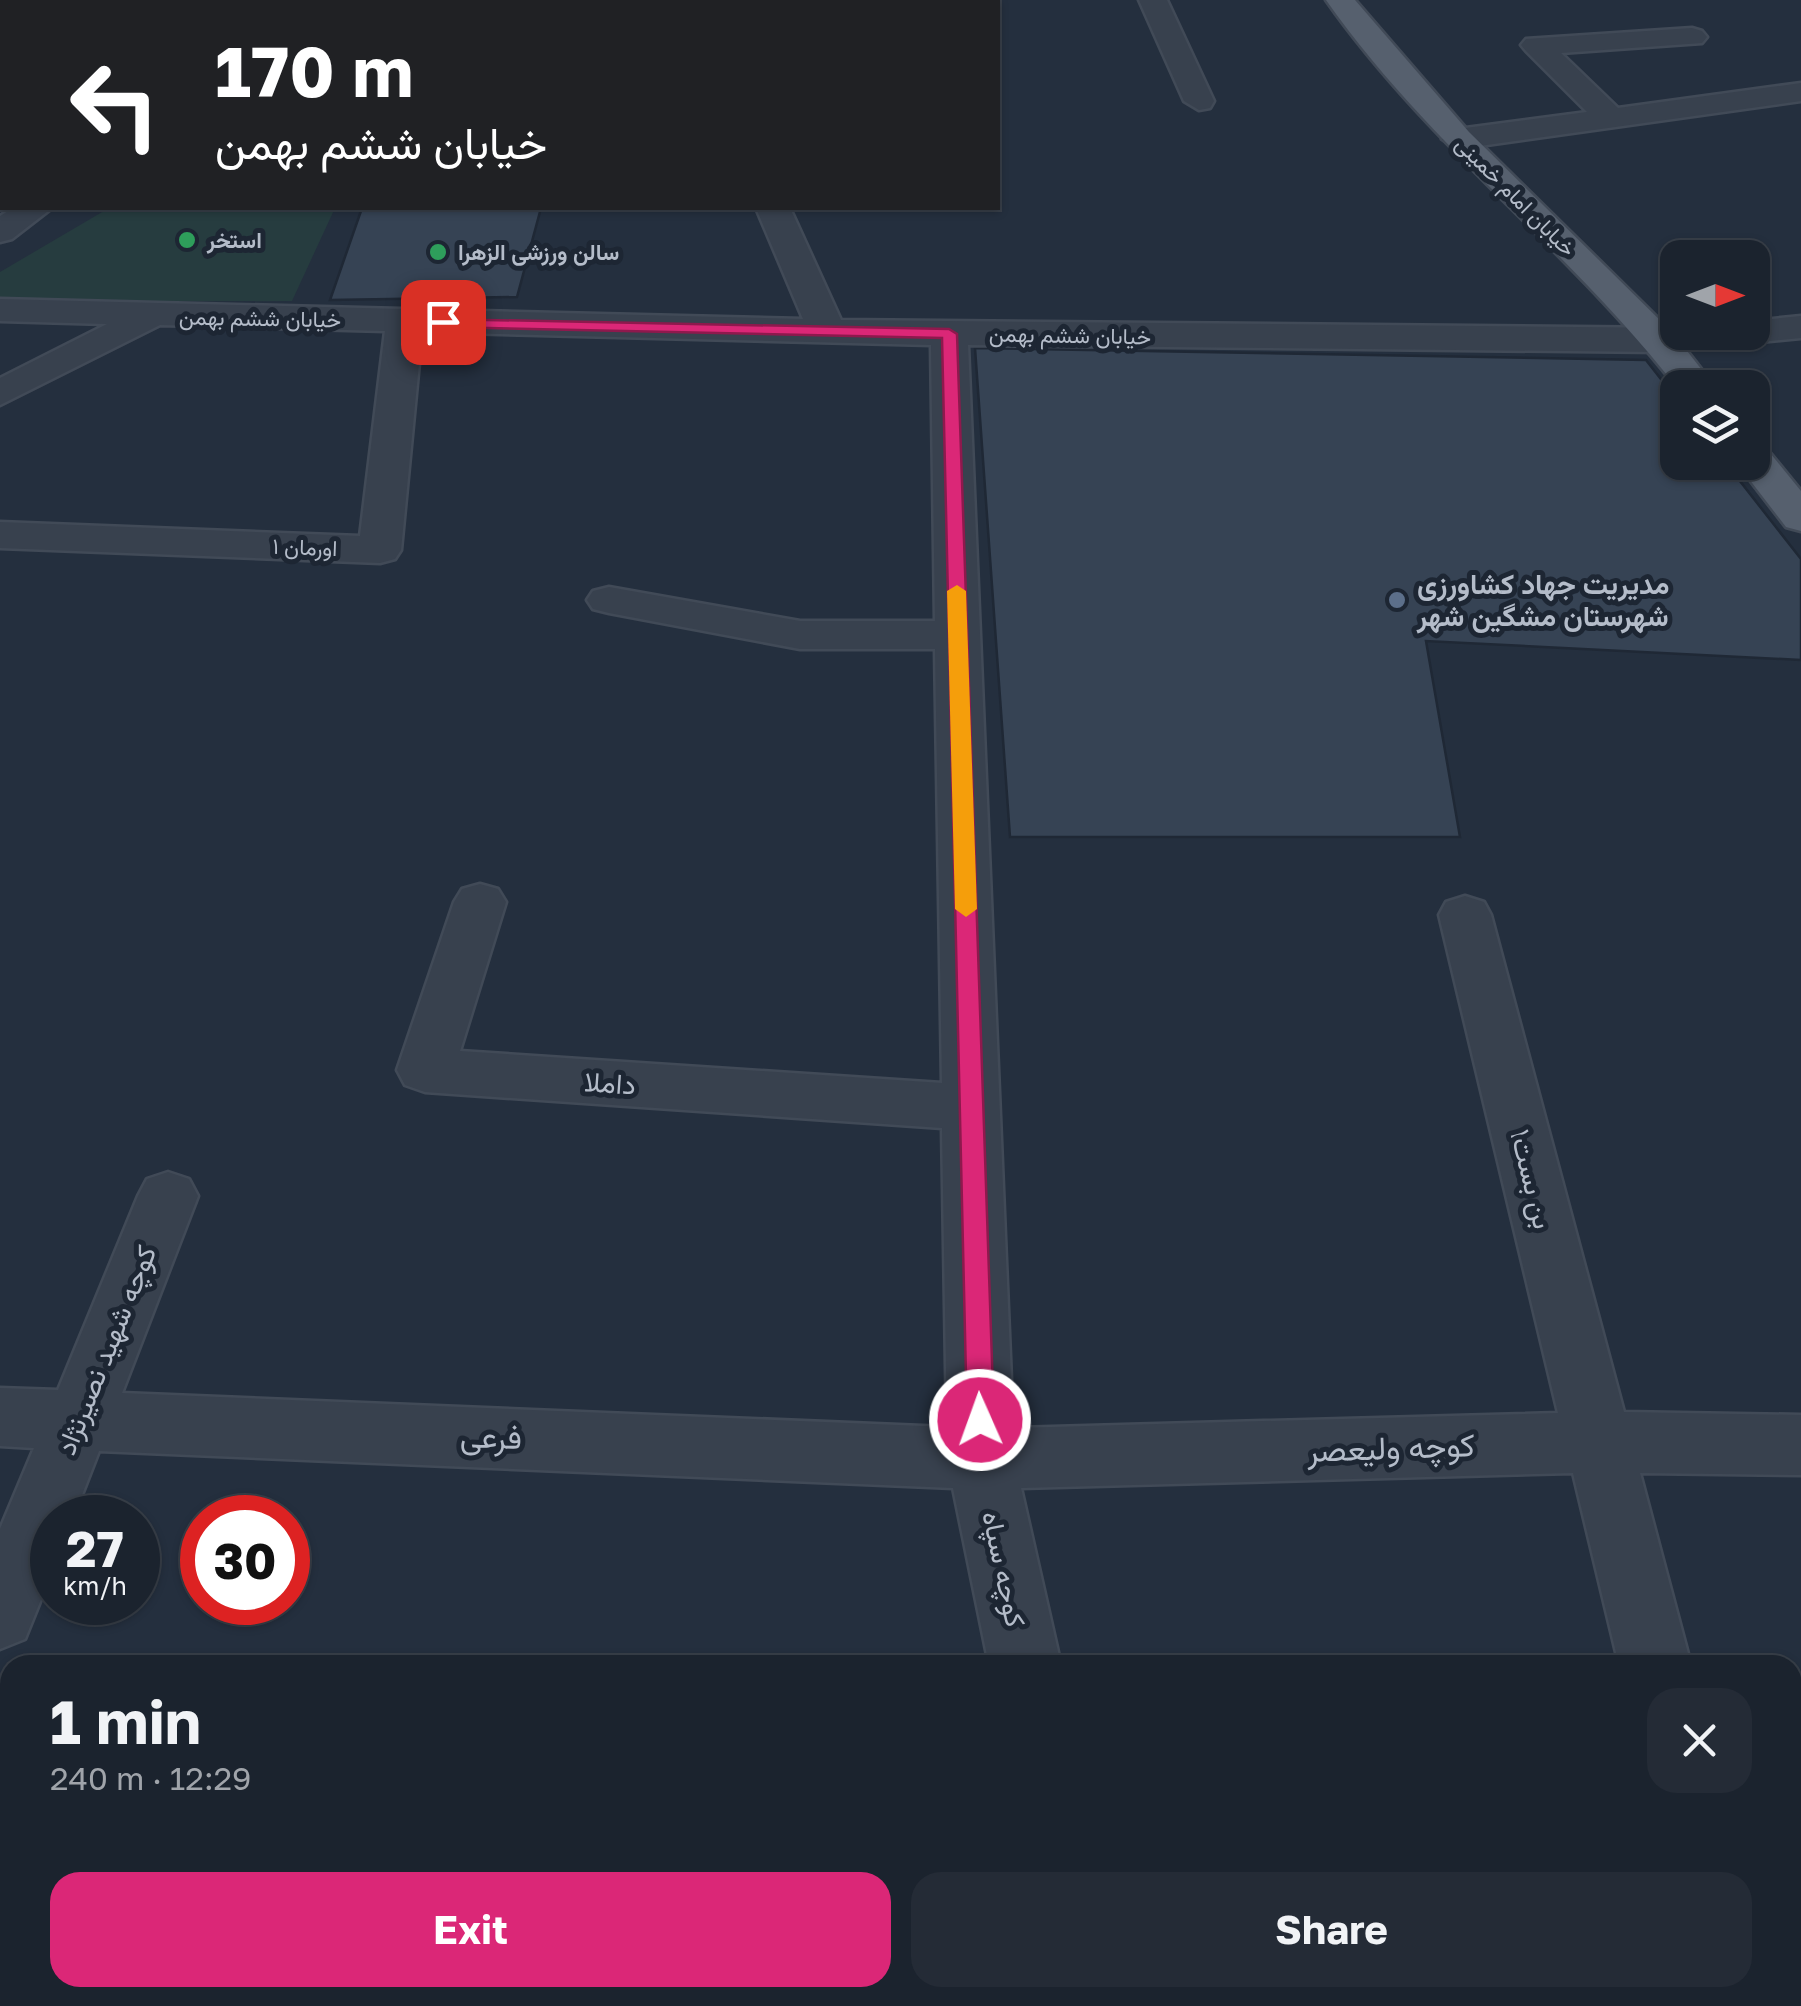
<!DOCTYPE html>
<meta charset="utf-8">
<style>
:root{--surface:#1b232e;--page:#242b36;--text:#f1f3f6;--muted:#a0a4aa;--line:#39404a;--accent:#db2777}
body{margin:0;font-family:"Golos Text",Vazirmatn,sans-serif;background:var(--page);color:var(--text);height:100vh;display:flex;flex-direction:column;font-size:38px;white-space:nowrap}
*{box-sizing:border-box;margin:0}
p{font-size:32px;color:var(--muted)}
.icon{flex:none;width:55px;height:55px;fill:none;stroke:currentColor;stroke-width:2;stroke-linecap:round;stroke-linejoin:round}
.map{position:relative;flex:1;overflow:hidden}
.panel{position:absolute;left:0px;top:1655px;width:1802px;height:352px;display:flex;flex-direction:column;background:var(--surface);border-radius:30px 30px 0 0;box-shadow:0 2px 8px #0004,0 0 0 2px var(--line)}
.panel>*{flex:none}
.top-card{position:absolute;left:0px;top:0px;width:1000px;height:210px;box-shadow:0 2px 8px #0004,0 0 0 2px var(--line);background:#202124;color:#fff;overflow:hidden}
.needle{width:65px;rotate:90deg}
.tools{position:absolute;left:1660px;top:240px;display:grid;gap:20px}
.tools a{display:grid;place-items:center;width:110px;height:110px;border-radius:20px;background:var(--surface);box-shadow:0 2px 8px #0004,0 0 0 2px var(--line);font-size:50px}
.speed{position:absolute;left:30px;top:1495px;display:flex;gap:20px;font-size:50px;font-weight:700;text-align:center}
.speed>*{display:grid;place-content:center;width:130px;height:130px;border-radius:50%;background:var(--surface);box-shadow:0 2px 8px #0004,0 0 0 2px var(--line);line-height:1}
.speed small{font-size:25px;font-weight:400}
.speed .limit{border:15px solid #d22;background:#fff;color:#111}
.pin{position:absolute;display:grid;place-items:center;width:85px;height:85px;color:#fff;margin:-42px;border-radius:20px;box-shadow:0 5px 15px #0006}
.me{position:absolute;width:110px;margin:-55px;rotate:358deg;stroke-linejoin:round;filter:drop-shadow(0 0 8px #0008)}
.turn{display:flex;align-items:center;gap:35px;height:210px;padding:0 50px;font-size:45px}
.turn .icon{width:130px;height:130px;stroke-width:2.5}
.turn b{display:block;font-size:70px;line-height:85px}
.round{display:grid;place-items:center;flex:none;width:105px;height:105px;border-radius:30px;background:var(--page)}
.overview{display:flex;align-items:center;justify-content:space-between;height:170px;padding:0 50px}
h1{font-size:60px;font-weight:700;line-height:75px}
.cta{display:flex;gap:20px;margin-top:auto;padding:20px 50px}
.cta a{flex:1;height:115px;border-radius:30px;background:var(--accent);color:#fff;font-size:40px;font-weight:700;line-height:115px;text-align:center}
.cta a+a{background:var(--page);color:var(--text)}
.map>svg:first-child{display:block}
</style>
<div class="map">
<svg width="1801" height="2006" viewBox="0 0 1801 2006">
<rect width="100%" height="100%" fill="#242f3e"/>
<polygon fill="#263c3f" points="109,208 335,208 292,301 0,302 0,272"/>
<g fill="#364354" stroke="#1f2835" stroke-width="2.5">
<polygon points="362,208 541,208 517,297 330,300"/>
<polygon points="975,348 1646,360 1678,401 1678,462 1725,462 1801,559 1801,660 1426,641 1460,837 1010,837"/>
</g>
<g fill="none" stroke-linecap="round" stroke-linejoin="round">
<defs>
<g id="minor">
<polygon points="241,0 275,0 276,2 243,2"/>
<polygon points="1139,0 1167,0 1214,101 1210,108 1199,110 1184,101"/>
<polygon points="1692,28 1702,31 1707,37 1702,43 1561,53 1618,108 1801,83 1801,101 1458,149 1442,139 1458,129 1587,112 1526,51 1521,45 1526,39"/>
<rect x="0" y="57" width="2" height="18"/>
<polygon points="13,208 52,208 12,239 0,242 0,216"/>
<polygon points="756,208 790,208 841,320 1678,328 1678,332 1752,332 1752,321 1801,316 1801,338 1660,352 968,345 1013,1428 1558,1413 1439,915 1446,902 1465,896 1484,902 1491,915 1624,1412 1801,1415 1801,1475 1640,1473 1691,1665 1619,1665 1573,1473 1021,1488 1061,1665 989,1665 953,1488 99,1451 73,1518 52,1518 52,1572 25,1639 0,1649 0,1529 34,1448 0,1446 0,1388 58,1390 138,1196 147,1179 168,1172 189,1179 198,1196 122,1393 947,1427 942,1128 425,1092 405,1085 397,1070 454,902 462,889 480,884 498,889 506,902 460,1051 942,1083 935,649 800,649 609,613 593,609 587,600 593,591 609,587 800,621 935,621 931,345 422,332 401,550 395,559 380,563 0,548 0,522 360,536 385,331 160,325 0,405 0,378 107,324 0,321 0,299 803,319"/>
<polygon points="1052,1998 1134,1998 1136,2006 1054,2006"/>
<polygon points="1698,1998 1780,1998 1782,2006 1700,2006"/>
</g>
<g id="major">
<path d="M1326 0H1355L1469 132 1673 333 1716 388 1678 389C1571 251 1427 144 1326 0Z"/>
<polygon points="1752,445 1766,448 1801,491 1801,531 1786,527 1736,462 1752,462"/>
</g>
</defs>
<use href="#minor" stroke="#414a57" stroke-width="5"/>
<use href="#major" stroke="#414a57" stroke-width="5"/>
<use href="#minor" fill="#38414e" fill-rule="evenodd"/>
<use href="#major" fill="#56606e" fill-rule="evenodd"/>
</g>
<polygon fill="#db2777" stroke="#8e194d" stroke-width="2.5" points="438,319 949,329 957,334 994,1420 990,1428 980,1432 971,1428 967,1420 942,338 443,327 438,325"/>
<polygon fill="#f59e0b" points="957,585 966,591 977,909 966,917 955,909 947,591"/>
<g fill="#2e9e5b" stroke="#1d2633" stroke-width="4">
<circle cx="187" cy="240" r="10"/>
<circle cx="438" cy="252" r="10"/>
</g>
<circle fill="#5c6f8a" stroke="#1d2633" stroke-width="4" cx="1397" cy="600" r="10"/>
<g text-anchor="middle" stroke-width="10" stroke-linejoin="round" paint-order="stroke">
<g font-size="22" fill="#b4bcc9" stroke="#1d2633">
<text transform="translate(1516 196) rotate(45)" y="8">خیابان امام خمینی</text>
<text transform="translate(260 318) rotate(1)" y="8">خیابان ششم بهمن</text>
<text transform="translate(1070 335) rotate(1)" y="8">خیابان ششم بهمن</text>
<text transform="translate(305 547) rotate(2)" y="8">اورمان ۱</text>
</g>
<g font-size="22" font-weight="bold" fill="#b4bcc9" stroke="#1d2633" text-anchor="start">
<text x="207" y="248">استخر</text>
<text x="458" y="260">سالن ورزشی الزهرا</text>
</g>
<g font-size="28" font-weight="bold" fill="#b4bcc9" stroke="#1d2633" text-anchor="start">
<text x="1417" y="594">مدیریت جهاد کشاورزی<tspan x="1417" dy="32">شهرستان مشگین شهر</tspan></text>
</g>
<g font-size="28" fill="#b4bcc9" stroke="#1d2633">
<text transform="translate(610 1083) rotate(4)" y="10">داملا</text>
<text transform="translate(1532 1179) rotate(76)" y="10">بن بست۱</text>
<text transform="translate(106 1350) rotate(-68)" y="10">کوچه شهید نصیرنژاد</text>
<text transform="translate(1004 1569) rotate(78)" y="10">کوچه سپاه</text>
</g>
<g font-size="32" fill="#b4bcc9" stroke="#1d2633">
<text transform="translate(491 1437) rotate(2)" y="11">فرعی</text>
<text transform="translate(1391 1448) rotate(-2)" y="11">کوچه ولیعصر</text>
</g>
</g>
</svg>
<div class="tools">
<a><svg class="needle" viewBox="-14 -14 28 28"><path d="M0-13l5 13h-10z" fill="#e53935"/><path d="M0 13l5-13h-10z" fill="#a0a4aa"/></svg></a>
<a><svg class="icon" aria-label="layers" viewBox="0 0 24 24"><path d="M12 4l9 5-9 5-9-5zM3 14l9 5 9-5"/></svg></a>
</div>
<div class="speed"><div>27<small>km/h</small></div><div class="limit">30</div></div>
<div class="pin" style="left:443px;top:322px;background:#d93025"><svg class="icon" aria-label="arrive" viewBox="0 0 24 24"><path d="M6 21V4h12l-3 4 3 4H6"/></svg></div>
<svg class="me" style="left:980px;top:1420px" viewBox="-20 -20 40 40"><circle r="17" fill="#db2777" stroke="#fff" stroke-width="3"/><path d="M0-11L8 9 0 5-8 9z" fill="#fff"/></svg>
<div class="top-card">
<div class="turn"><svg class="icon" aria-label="left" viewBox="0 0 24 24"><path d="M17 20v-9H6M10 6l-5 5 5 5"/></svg><div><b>170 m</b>خیابان ششم بهمن</div></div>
</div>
<section class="panel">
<div class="overview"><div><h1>1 min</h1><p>240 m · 12:29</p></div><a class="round"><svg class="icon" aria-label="close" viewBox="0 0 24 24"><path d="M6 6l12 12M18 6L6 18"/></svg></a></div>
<div class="cta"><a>Exit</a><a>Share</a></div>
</section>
</div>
